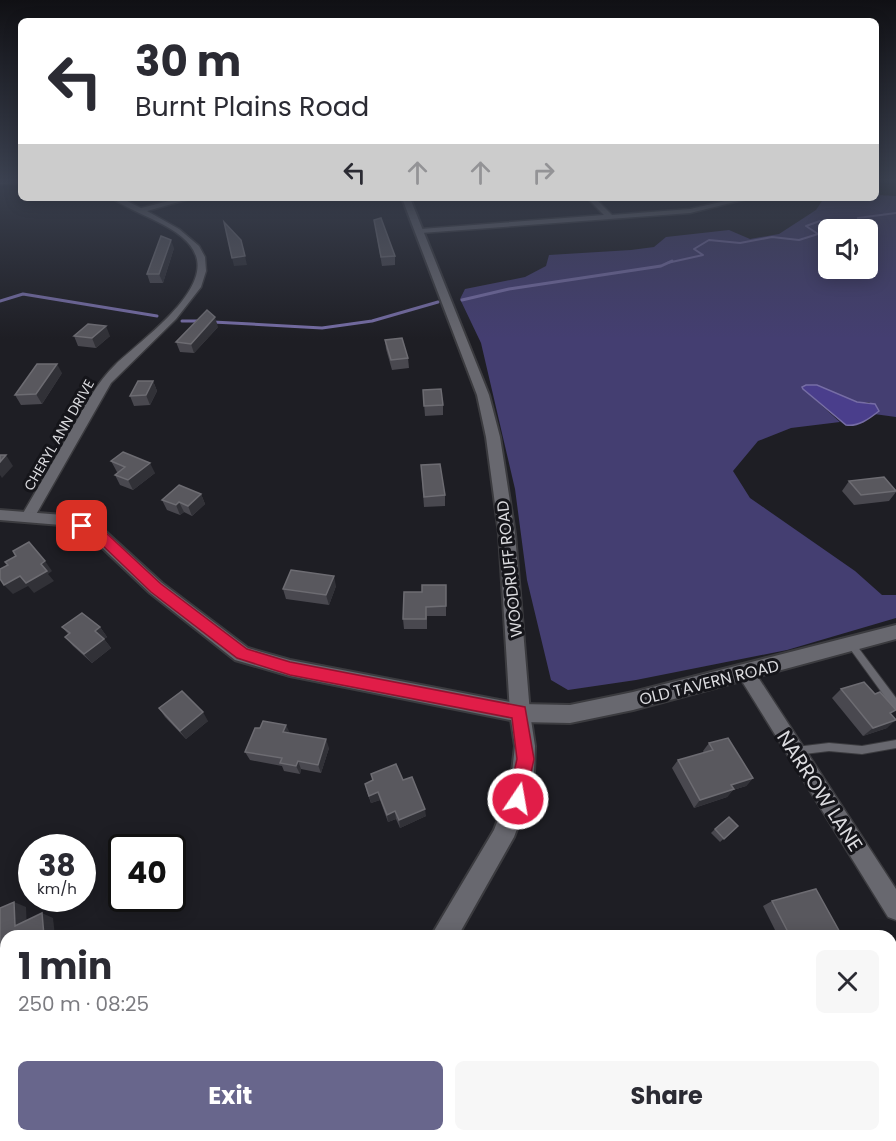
<!DOCTYPE html>
<meta charset="utf-8">
<style>
:root{--surface:#fff;--page:#f7f7f7;--text:#2b2b33;--muted:#7c7c81;--accent:#68668c}
body{margin:0;font-family:Poppins,sans-serif;background:var(--page);color:var(--text);height:100vh;display:flex;flex-direction:column;font-size:22px;white-space:nowrap}
*{box-sizing:border-box;margin:0}
p{font-size:20px;color:var(--muted)}
.icon{flex:none;width:33px;height:33px;fill:none;stroke:currentColor;stroke-width:2;stroke-linecap:round;stroke-linejoin:round}
.map{position:relative;flex:1;overflow:hidden}
.side{position:absolute;left:0px;top:930px;width:897px;height:212px;display:flex;flex-direction:column;background:var(--surface);border-radius:18px 18px 0 0;box-shadow:0 3px 15px #0003}
.side>*{flex:none}
.top-card{position:absolute;left:18px;top:18px;width:861px;height:183px;border-radius:9px;box-shadow:0 3px 15px #0003;background:#fff;color:var(--text);overflow:hidden}
.tools{position:absolute;left:818px;top:219px;display:grid;gap:12px}
.tools a{display:grid;place-items:center;width:60px;height:60px;border-radius:9px;background:var(--surface);box-shadow:0 3px 15px #0003;font-size:30px}
.speed{position:absolute;left:18px;top:834px;display:flex;gap:12px;font-size:30px;font-weight:700;text-align:center}
.speed>*{display:grid;place-content:center;width:78px;height:78px;border-radius:50%;background:var(--surface);box-shadow:0 3px 15px #0003;line-height:1}
.speed small{font-size:15px;font-weight:400}
.speed .limit{border:3px solid #111;border-radius:9px;background:#fff;color:#111}
.pin{position:absolute;display:grid;place-items:center;width:51px;height:51px;color:#fff;margin:-26px;border-radius:12px;box-shadow:0 3px 9px #0006}
.me{position:absolute;width:66px;margin:-33px;rotate:12deg;stroke-linejoin:round;filter:drop-shadow(0 0 4px #0008)}
.turn{display:flex;align-items:center;gap:21px;height:126px;padding:0 18px;font-size:27px}
.turn .icon{width:78px;height:78px;stroke-width:2.5}
.turn b{display:block;font-size:42px;line-height:51px}
.lanes{display:flex;align-items:center;height:57px;padding:0 18px;background:#0003;justify-content:center;gap:30px;direction:ltr}
.lanes .off{opacity:.35}
.round{display:grid;place-items:center;flex:none;width:63px;height:63px;border-radius:9px;background:var(--page)}
.summary{display:flex;align-items:center;justify-content:space-between;height:102px;padding:0 18px}
h1{font-size:36px;font-weight:700;line-height:45px}
.button{display:flex;gap:12px;margin-top:auto;padding:12px 18px}
.button a{flex:1;height:69px;border-radius:9px;background:var(--accent);color:#fff;font-size:24px;font-weight:700;line-height:69px;text-align:center}
.button a+a{background:var(--page);color:var(--text)}
.map>svg:first-child{display:block}
</style>
<div class="map">
<svg width="896" height="1141" viewBox="0 0 896 1141">
<rect width="100%" height="100%" fill="#1e1e24"/>
<path fill="#443e71" fill-rule="evenodd" d="M876 195 896 196V417L874 414 879 410 869 402H857L811 385 803 389 840 422 791 428 758 441 733 471 750 498 855 571 882 595H896V618L787 650 636 680 568 690 551 680 527 580 515 489 481 343 460 299 465 289 525 277 546 266 549 255 631 250 654 247 666 237 729 230 750 239 779 234 816 210 824 198H876ZM828 230H867V268H828Z"/>
<path fill="#4a3e8c" stroke="#766da5" stroke-width="1.5" d="M806 385H817L857 402 875 404 879 411C869 419 858 427 846 425L803 389 802 387Z"/>
<g fill="none" stroke-linecap="round" stroke-linejoin="round">
<polyline stroke="#766da5" stroke-width="2" points="667,263 703,255 694,249 709,240 740,243 772,237 799,240 818,234 806,226 820,221 858,227 858,218 896,213"/>
<g stroke="#766da5" stroke-width="3">
<polyline points="462,300 509,289 661,266 672,261"/>
<polyline points="0,301 23,294 157,316"/>
<polyline points="182,321 202,321"/>
<polyline points="213,322 322,328 372,321 438,302"/>
</g>
<defs>
<g id="service">
<polygon points="851,641 854,642 896,698 896,709 893,708 848,646 847,644 848,642"/>
<polygon points="896,740 896,748 862,754 829,751 796,755 793,754 791,751 793,748 796,747 829,743 862,746"/>
</g>
<g id="minor">
<polygon points="21,179 21,183 0,184 0,180"/>
<path d="M112 198H121L141 208 181 198H193L147 211 179 229 199 246 205 257 206 271 201 287 176 319 111 383 34 518 29 520 22 515C39 486 56 457 72 428 85 406 97 382 116 364 139 342 209 293 196 256 186 226 134 215 112 198Z"/>
<polygon points="587,198 595,198 612,215 690,209 738,198 751,198 690,213 421,233 417,231 421,229 604,215"/>
<polygon points="746,666 752,668 896,889 896,920 888,917 740,678 737,673 740,668"/>
<polygon points="374,1136 402,1136 405,1141 376,1141"/>
</g>
<g id="tertiary">
<polygon points="402,198 410,198 489,395 500,437 515,534 530,713 535,746 534,772 528,799 514,837 458,936 431,936 494,830 506,799 512,772 515,746 510,713 499,534 486,437 477,395"/>
<polygon points="308,1136 339,1136 337,1141 306,1141"/>
</g>
<polygon id="secondary" points="0,510 63,515 106,532 162,583 248,648 290,660 520,704 570,705 633,692 896,625 896,639 633,710 570,723 520,722 290,676 235,660 150,593 94,540 61,525 0,520"/>
</defs>
<use href="#service" stroke="#3b3b3f" stroke-width="2"/>
<use href="#minor" stroke="#3b3b3f" stroke-width="3"/>
<use href="#tertiary" stroke="#3b3b3f" stroke-width="4"/>
<use href="#secondary" stroke="#3b3b3f" stroke-width="4"/>
<use href="#service" fill="#68686f" fill-rule="evenodd"/>
<use href="#minor" fill="#68686f" fill-rule="evenodd"/>
<use href="#tertiary" fill="#68686f" fill-rule="evenodd"/>
<use href="#secondary" fill="#68686f" fill-rule="evenodd"/>
</g>
<g fill="#49484f">
<polygon points="374,220 395,256 395,265 382,266"/>
<polygon points="174,248 163,283 150,283 147,274"/>
<polygon points="218,327 194,353 180,352 176,342"/>
<polygon points="74,336 110,336 96,348 78,346"/>
<polygon points="385,340 408,358 409,368 392,370 386,349"/>
<polygon points="62,373 42,404 21,405 15,395"/>
<polygon points="153,381 157,391 150,405 134,406 130,396"/>
<polygon points="423,390 443,405 443,415 425,416"/>
<polygon points="111,461 155,473 133,490 120,485 115,475 118,472 117,472"/>
<polygon points="421,465 445,495 445,506 424,507"/>
<polygon points="849,481 896,490 896,492 889,501 854,505 842,491"/>
<polygon points="201,494 205,504 192,516 184,512 180,515 167,510 162,500"/>
<polygon points="446,585 446,616 427,616 427,629 404,629 403,619 422,592"/>
<polygon points="336,586 329,605 286,599 283,589"/>
<polygon points="62,627 100,627 107,637 104,639 111,648 92,663 73,646 65,637 68,634"/>
<polygon points="841,689 892,715 887,728 863,736 832,698"/>
<polygon points="159,708 208,721 186,739 165,717"/>
<polygon points="290,733 329,748 321,773 301,769 300,774 284,771 282,766 250,760 245,752"/>
<polygon points="709,743 753,778 746,786 733,790 727,797 694,808 672,768 678,760 704,753 703,751"/>
<polygon points="371,774 403,780 426,816 400,828 396,819 388,822 380,800 371,803 367,792 365,784 373,781"/>
<polygon points="738,826 720,842 711,833 715,829"/>
<polygon points="772,901 842,936 778,936 763,906"/>
</g>
<g fill="#313137">
<polygon points="171,240 174,248 163,283 159,274"/>
<polygon points="245,256 247,265 234,266 232,258"/>
<polygon points="215,317 218,327 194,353 191,344"/>
<polygon points="106,326 110,336 96,348 92,338"/>
<polygon points="57,364 62,373 42,404 36,394"/>
<polygon points="153,381 157,391 150,405 146,395"/>
<polygon points="6,455 13,466 2,478 0,475 0,462"/>
<polygon points="150,463 155,473 133,490 128,480"/>
<polygon points="201,494 205,504 192,516 188,506"/>
<polygon points="179,502 184,512 180,515 176,505"/>
<polygon points="45,561 52,571 48,574 54,581 34,593 28,586 13,594 4,585"/>
<polygon points="334,576 336,586 329,605 326,595"/>
<polygon points="100,627 107,637 104,639 111,648 92,663 84,654 95,631"/>
<polygon points="203,712 208,721 186,739 180,731"/>
<polygon points="896,720 887,728 863,736 873,728"/>
<polygon points="286,725 290,733 283,732"/>
<polygon points="326,739 329,748 321,773 318,765"/>
<polygon points="298,761 301,769 300,774 296,766"/>
<polygon points="753,778 746,786 733,790 727,797 694,808 700,800 731,785"/>
<polygon points="378,792 380,800 371,803 369,796"/>
<polygon points="425,809 426,816 400,828 399,820"/>
<polygon points="395,811 396,819 388,822 387,815"/>
<polygon points="14,902 26,907 27,931 15,926"/>
<polygon points="42,913 53,918 55,936 44,936"/>
<polygon points="6,969 6,979 0,982 0,972"/>
<polygon points="217,1136 224,1136 220,1141 213,1141"/>
</g>
<g fill="#59585e" stroke="#6d6c72" stroke-width="1.5">
<polygon points="381,218 395,256 381,257 374,220"/>
<polygon points="224,222 241,240 245,256 232,258"/>
<polygon points="161,236 171,240 159,274 147,274"/>
<polygon points="207,310 215,317 191,344 176,342"/>
<polygon points="88,324 106,326 92,338 74,336"/>
<polygon points="402,338 408,358 391,360 385,340"/>
<polygon points="37,364 57,364 36,394 15,395"/>
<polygon points="138,381 153,381 146,395 130,396"/>
<polygon points="441,389 443,405 424,406 423,390"/>
<polygon points="123,452 150,463 128,480 115,475 125,467 111,461"/>
<polygon points="0,455 6,455 0,462"/>
<polygon points="440,464 445,495 424,497 421,465"/>
<polygon points="884,477 896,491 861,495 849,481"/>
<polygon points="179,485 201,494 188,506 179,502 176,505 162,500"/>
<polygon points="29,542 45,561 41,564 47,571 26,583 20,576 4,585 0,579 0,569 8,565 5,562 16,556 13,551"/>
<polygon points="291,570 334,576 326,595 283,589"/>
<polygon points="422,585 446,585 446,606 426,607 426,619 403,619 404,592 422,592"/>
<polygon points="82,613 100,627 95,631 104,639 84,654 65,637 70,633 62,627"/>
<polygon points="864,682 875,694 880,692 896,710 890,713 896,720 873,728 841,689"/>
<polygon points="182,691 203,712 180,731 159,708"/>
<polygon points="263,721 286,725 283,732 326,739 318,765 298,761 296,766 280,763 282,758 245,752 255,728 260,728"/>
<polygon points="728,738 753,778 731,785 734,789 700,800 678,760 713,750 709,743"/>
<polygon points="396,764 403,780 412,777 425,809 399,820 395,811 387,815 378,792 369,796 365,784 373,780 371,774"/>
<polygon points="729,817 738,826 724,839 715,829"/>
<polygon points="816,889 842,936 805,936 803,933 790,936 772,901"/>
<polygon points="14,902 15,926 42,913 44,936 6,936 6,969 0,972 0,908"/>
<polygon points="282,931 289,936 278,936"/>
<polygon points="156,1136 217,1136 213,1141 153,1141"/>
<polygon points="501,1136 543,1136 544,1141 502,1141"/>
</g>
<linearGradient id="sky" x2="0" y2="1"><stop stop-color="#101014"/><stop offset="0.53" stop-color="#3b4150"/><stop offset="1" stop-color="#3b4150" stop-opacity="0"/></linearGradient>
<rect width="896" height="339" fill="url(#sky)"/>
<polygon fill="#e11d48" stroke="#92132f" stroke-width="1.5" points="82,522 105,532 161,584 247,649 290,662 525,707 534,759 524,805 518,808 511,805 508,799 517,759 512,718 290,675 237,658 151,592 96,539 76,526 78,523"/>
<g text-anchor="middle" stroke-width="6" stroke-linejoin="round" paint-order="stroke">
<g font-size="14" fill="#dbdbdf" stroke="#15151a">
<text transform="translate(59 435) rotate(-60)" y="5">CHERYL ANN DRIVE</text>
</g>
<g font-size="16" fill="#dbdbdf" stroke="#15151a">
<text transform="translate(509 569) rotate(-96)" y="6">WOODRUFF ROAD</text>
<text transform="translate(709 682) rotate(-14)" y="6">OLD TAVERN ROAD</text>
</g>
<g font-size="20" fill="#dbdbdf" stroke="#15151a">
<text transform="translate(820 791) rotate(57)" y="7">NARROW LANE</text>
</g>
</g>
</svg>
<div class="tools">
<a><svg class="icon" aria-label="sound" viewBox="0 0 24 24"><path d="M4 9h4l5-4v14l-5-4H4zM17 9q2 3 0 6"/></svg></a>
</div>
<div class="speed"><div>38<small>km/h</small></div><div class="limit">40</div></div>
<div class="pin" style="left:82px;top:526px;background:#d93025"><svg class="icon" aria-label="arrive" viewBox="0 0 24 24"><path d="M6 21V4h12l-3 4 3 4H6"/></svg></div>
<svg class="me" style="left:518px;top:799px" viewBox="-20 -20 40 40"><circle r="17" fill="#e11d48" stroke="#fff" stroke-width="3"/><path d="M0-11L8 9 0 5-8 9z" fill="#fff"/></svg>
<div class="top-card">
<div class="turn"><svg class="icon" aria-label="left" viewBox="0 0 24 24"><path d="M17 20v-9H6M10 6l-5 5 5 5"/></svg><div><b>30 m</b>Burnt Plains Road</div></div>
<div class="lanes"><svg class="icon" aria-label="left" viewBox="0 0 24 24"><path d="M17 20v-9H6M10 6l-5 5 5 5"/></svg><svg class="icon off" aria-label="ahead" viewBox="0 0 24 24"><path d="M12 20V5M6 11l6-6 6 6"/></svg><svg class="icon off" aria-label="ahead" viewBox="0 0 24 24"><path d="M12 20V5M6 11l6-6 6 6"/></svg><svg class="icon off" aria-label="right" viewBox="0 0 24 24"><path d="M7 20v-9h11M14 6l5 5-5 5"/></svg></div>
</div>
<section class="side">
<div class="summary"><div><h1>1 min</h1><p>250 m · 08:25</p></div><a class="round"><svg class="icon" aria-label="close" viewBox="0 0 24 24"><path d="M6 6l12 12M18 6L6 18"/></svg></a></div>
<div class="button"><a>Exit</a><a>Share</a></div>
</section>
</div>
